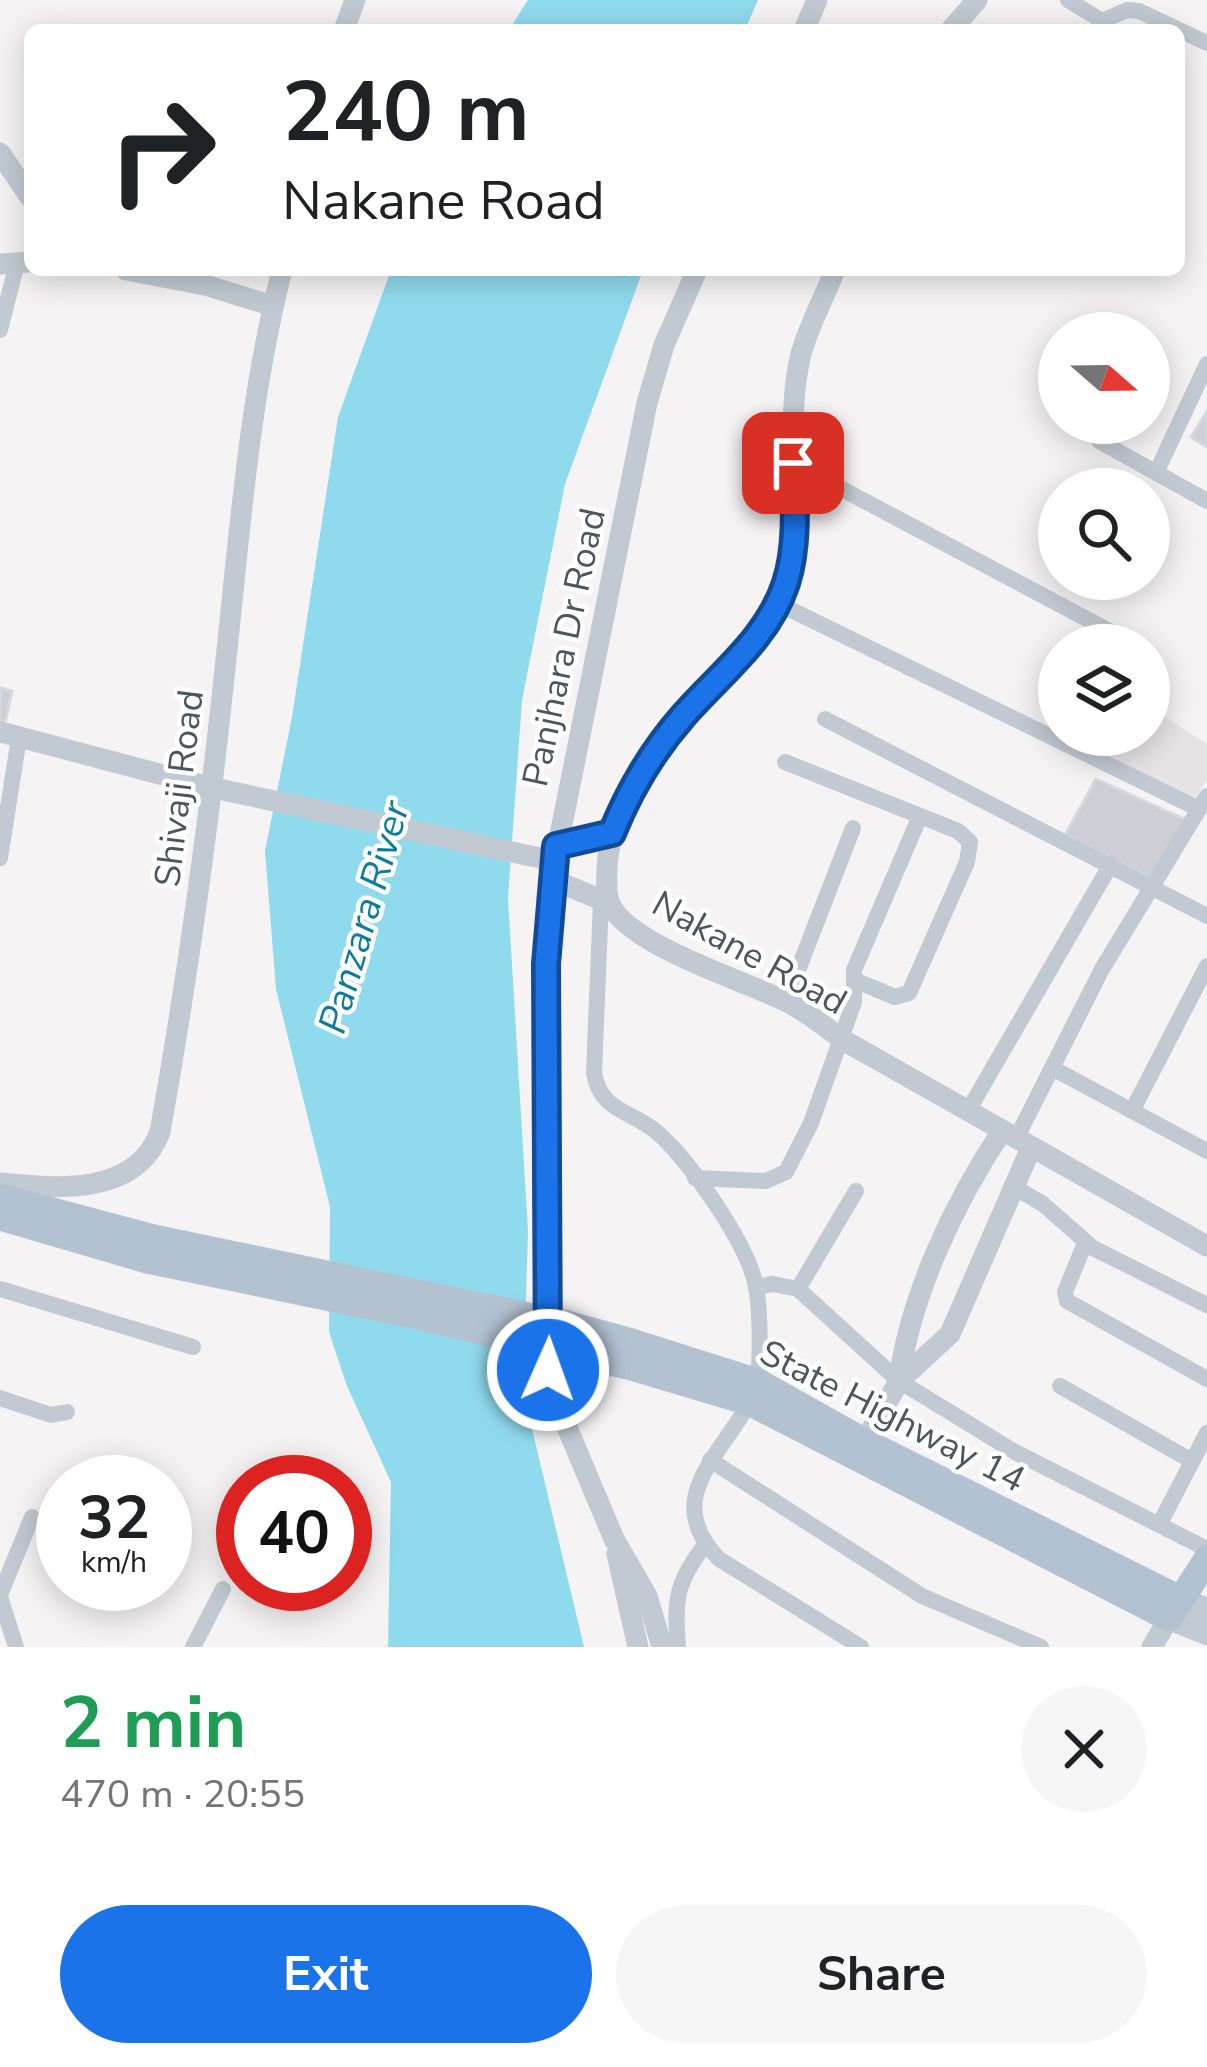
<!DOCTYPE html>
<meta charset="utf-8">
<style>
:root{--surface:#fff;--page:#f6f6f6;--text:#202124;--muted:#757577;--accent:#1a73e8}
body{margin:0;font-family:"Nunito Sans",sans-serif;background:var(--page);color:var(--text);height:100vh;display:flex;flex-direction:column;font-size:45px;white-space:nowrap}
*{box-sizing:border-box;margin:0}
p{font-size:39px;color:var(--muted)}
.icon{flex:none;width:66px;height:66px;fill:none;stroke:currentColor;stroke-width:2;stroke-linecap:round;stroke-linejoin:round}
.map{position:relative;height:1647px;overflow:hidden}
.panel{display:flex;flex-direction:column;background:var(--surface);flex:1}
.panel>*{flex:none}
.hud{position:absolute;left:24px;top:24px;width:1161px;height:252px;border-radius:18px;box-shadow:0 6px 30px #0003;background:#fff;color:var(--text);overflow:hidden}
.needle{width:78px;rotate:110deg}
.buttons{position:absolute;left:1038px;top:312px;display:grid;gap:24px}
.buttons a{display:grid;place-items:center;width:132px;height:132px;border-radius:50%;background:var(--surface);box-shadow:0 6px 30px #0003;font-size:60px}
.speed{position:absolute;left:36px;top:1455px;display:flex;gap:24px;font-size:60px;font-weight:700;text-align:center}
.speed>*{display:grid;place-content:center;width:156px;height:156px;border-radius:50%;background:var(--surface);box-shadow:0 6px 30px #0003;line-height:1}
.speed small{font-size:30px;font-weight:400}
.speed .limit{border:18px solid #d22;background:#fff;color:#111}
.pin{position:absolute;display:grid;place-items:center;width:102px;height:102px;color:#fff;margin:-51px;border-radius:24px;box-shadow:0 6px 18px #0006}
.me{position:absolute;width:132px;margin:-66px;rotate:2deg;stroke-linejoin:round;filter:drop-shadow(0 0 9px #0008)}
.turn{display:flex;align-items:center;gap:42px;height:252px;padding:0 60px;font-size:54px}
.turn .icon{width:156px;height:156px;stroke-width:2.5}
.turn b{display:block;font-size:84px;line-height:102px}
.round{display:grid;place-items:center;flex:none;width:126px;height:126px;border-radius:63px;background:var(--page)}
.summary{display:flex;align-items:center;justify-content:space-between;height:204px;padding:0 60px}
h1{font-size:72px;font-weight:700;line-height:90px;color:#1e9e55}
.cta{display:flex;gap:24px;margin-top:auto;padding:24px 60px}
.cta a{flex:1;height:138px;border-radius:72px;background:var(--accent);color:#fff;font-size:48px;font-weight:700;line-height:138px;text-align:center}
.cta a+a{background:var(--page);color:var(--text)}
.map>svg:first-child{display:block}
</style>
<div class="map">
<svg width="1207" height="1647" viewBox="0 0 1207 1647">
<rect width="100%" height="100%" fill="#f5f3f3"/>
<polygon fill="#e6e4e5" points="1149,706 1207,744 1207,779 1193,802 1109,761 1122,735 1149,735"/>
<g fill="#90daee">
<polygon points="528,0 758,0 745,30 509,30"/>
<polygon points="391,270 643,270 565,484 522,700 508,898 528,1231 523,1391 584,1647 388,1647 391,1482 347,1386 329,1332 330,1207 276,989 265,851 292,717 338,417"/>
</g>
<g fill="#cdcfd5" stroke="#d7d9de" stroke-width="3">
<polygon points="1207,411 1207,447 1191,437"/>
<polygon points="0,688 12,691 4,728 0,727"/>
<polygon points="1096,779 1186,820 1152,879 1065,835"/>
</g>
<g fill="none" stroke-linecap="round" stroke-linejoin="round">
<g stroke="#c1cad2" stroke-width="16">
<polyline points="1068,0 1102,21 1127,10 1139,11 1207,43"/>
<polyline points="0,330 17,263"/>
<polyline points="1099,441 1207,501"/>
<polyline points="793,463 1136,645"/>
<polyline points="1156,473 1207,364"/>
<polyline points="777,603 1199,809"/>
<polyline points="825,719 1207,916"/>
<polyline points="785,762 958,831 970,842 967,862 909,993 895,997 854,980"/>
<polyline points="0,858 19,738"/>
<path d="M601 900 594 1073C601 1113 632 1110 658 1133 690 1161 749 1246 756 1287 760 1308 762 1370 755 1389 733 1448 655 1494 719 1559L861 1647"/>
<polyline points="786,1001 853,828"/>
<polyline points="1052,1068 1207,1151"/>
<polyline points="968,1111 1111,864"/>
<polyline points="1132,1111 1207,966"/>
<polyline points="1016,1139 1102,969 1207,796"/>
<polyline points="695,1178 766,1181 786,1172 811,1123 854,1002 854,970 920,816"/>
<polyline points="1012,1186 1043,1204 1093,1248 1207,1305"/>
<polyline points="1085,1243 1065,1292 1067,1301 1207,1379"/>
<polyline points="756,1287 773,1284 798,1289 899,1381 1015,1452 1207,1549"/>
<polyline points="0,1289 193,1347"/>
<polyline points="798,1289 856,1191"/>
<polyline points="1060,1386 1192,1461"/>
<polyline points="0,1398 51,1415 67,1412"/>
<polyline points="710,1460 922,1596 1041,1647"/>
<polyline points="1159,1525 1207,1433"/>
<polyline points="0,1595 32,1517"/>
<polyline points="0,1597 16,1647"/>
<polyline points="193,1647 223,1589"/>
<path d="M678 1647C674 1600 676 1582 705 1545"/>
</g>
<g stroke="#c1cad2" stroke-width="21">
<polyline points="344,30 355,0"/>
<polyline points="804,30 817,0"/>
<polyline points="951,30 977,0"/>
<polyline points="0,153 30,197"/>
<polyline points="0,264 30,262"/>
<polyline points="126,270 205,285 273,306"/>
<path d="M835 270C824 298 809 325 801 354 779 443 816 540 767 621 747 653 720 676 695 703 654 746 610 807 607 868 607 879 605 893 610 904 629 945 742 980 783 1000 805 1010 824 1026 843 1040L1207 1246"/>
<polyline points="0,732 209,787 554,861"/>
<polyline points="556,846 612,833"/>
<polyline points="551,879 609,903"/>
<path d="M0 1183C57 1189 136 1196 160 1132 187 981 208 830 224 678 239 542 248 403 282 270"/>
<path d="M899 1381C910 1296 954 1203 1002 1131"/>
<polyline points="859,1452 899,1381 950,1334 1031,1148"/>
<polyline points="617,1554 638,1647"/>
<polyline points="662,1647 647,1596 614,1539 556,1401 548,1370 546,964 551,879 647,403 664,345 697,270"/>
<polyline points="1152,1647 1169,1618"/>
</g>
<g stroke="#c1cbd6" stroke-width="24">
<polyline points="1180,1599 1207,1610"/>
<polyline points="1169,1618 1207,1633"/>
</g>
<g stroke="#b3c2d1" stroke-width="27">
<polyline points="0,1197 154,1238"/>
<polyline points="0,1217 147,1260"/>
<polyline points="632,1342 758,1382 865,1442 1180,1599"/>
<polyline points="628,1366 749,1402 1169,1618 1207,1559"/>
</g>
<g stroke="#b3c2d1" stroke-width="27">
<polyline points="154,1238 567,1324 632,1342"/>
<polyline points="147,1260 413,1315 628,1366"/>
</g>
</g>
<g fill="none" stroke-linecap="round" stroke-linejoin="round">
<defs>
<path id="route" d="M548 1370 546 964 556 846 612 833C629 791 654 749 684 715 721 673 768 638 786 583 798 546 795 502 793 463"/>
</defs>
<use href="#route" stroke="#114b97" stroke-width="30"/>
<use href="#route" stroke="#1a73e8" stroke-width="21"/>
</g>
<g text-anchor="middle" stroke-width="9" stroke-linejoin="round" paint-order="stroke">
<g font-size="36" fill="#4a5661" stroke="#fff">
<text transform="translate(563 647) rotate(-78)" y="13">Panjhara Dr Road</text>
<text transform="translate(178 788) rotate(-83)" y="13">Shivaji Road</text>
<text transform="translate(750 952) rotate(29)" y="13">Nakane Road</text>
<text transform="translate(893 1415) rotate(27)" y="13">State Highway 14</text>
</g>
<g font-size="39" font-style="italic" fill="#0c7c9b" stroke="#fff">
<text transform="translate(363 917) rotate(-74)" y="14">Panzara River</text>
</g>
</g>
</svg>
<div class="buttons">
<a><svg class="needle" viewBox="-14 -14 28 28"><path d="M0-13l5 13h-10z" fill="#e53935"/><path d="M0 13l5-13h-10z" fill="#757577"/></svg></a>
<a><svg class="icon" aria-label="search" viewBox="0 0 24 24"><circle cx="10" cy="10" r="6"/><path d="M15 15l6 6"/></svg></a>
<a><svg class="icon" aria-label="layers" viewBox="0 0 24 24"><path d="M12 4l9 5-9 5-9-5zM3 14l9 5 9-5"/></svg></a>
</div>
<div class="speed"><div>32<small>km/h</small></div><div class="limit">40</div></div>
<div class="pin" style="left:793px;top:463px;background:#d93025"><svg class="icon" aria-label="arrive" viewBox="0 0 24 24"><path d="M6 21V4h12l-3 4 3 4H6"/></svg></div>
<svg class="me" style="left:548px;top:1370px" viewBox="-20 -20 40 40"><circle r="17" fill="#1a73e8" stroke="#fff" stroke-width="3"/><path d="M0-11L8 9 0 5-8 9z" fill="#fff"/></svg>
<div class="hud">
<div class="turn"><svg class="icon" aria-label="right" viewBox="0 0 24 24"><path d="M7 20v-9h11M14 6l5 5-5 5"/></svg><div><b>240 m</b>Nakane Road</div></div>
</div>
</div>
<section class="panel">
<div class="summary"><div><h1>2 min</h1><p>470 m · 20:55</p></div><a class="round"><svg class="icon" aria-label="close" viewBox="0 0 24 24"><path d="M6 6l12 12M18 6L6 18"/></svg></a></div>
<div class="cta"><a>Exit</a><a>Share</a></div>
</section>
